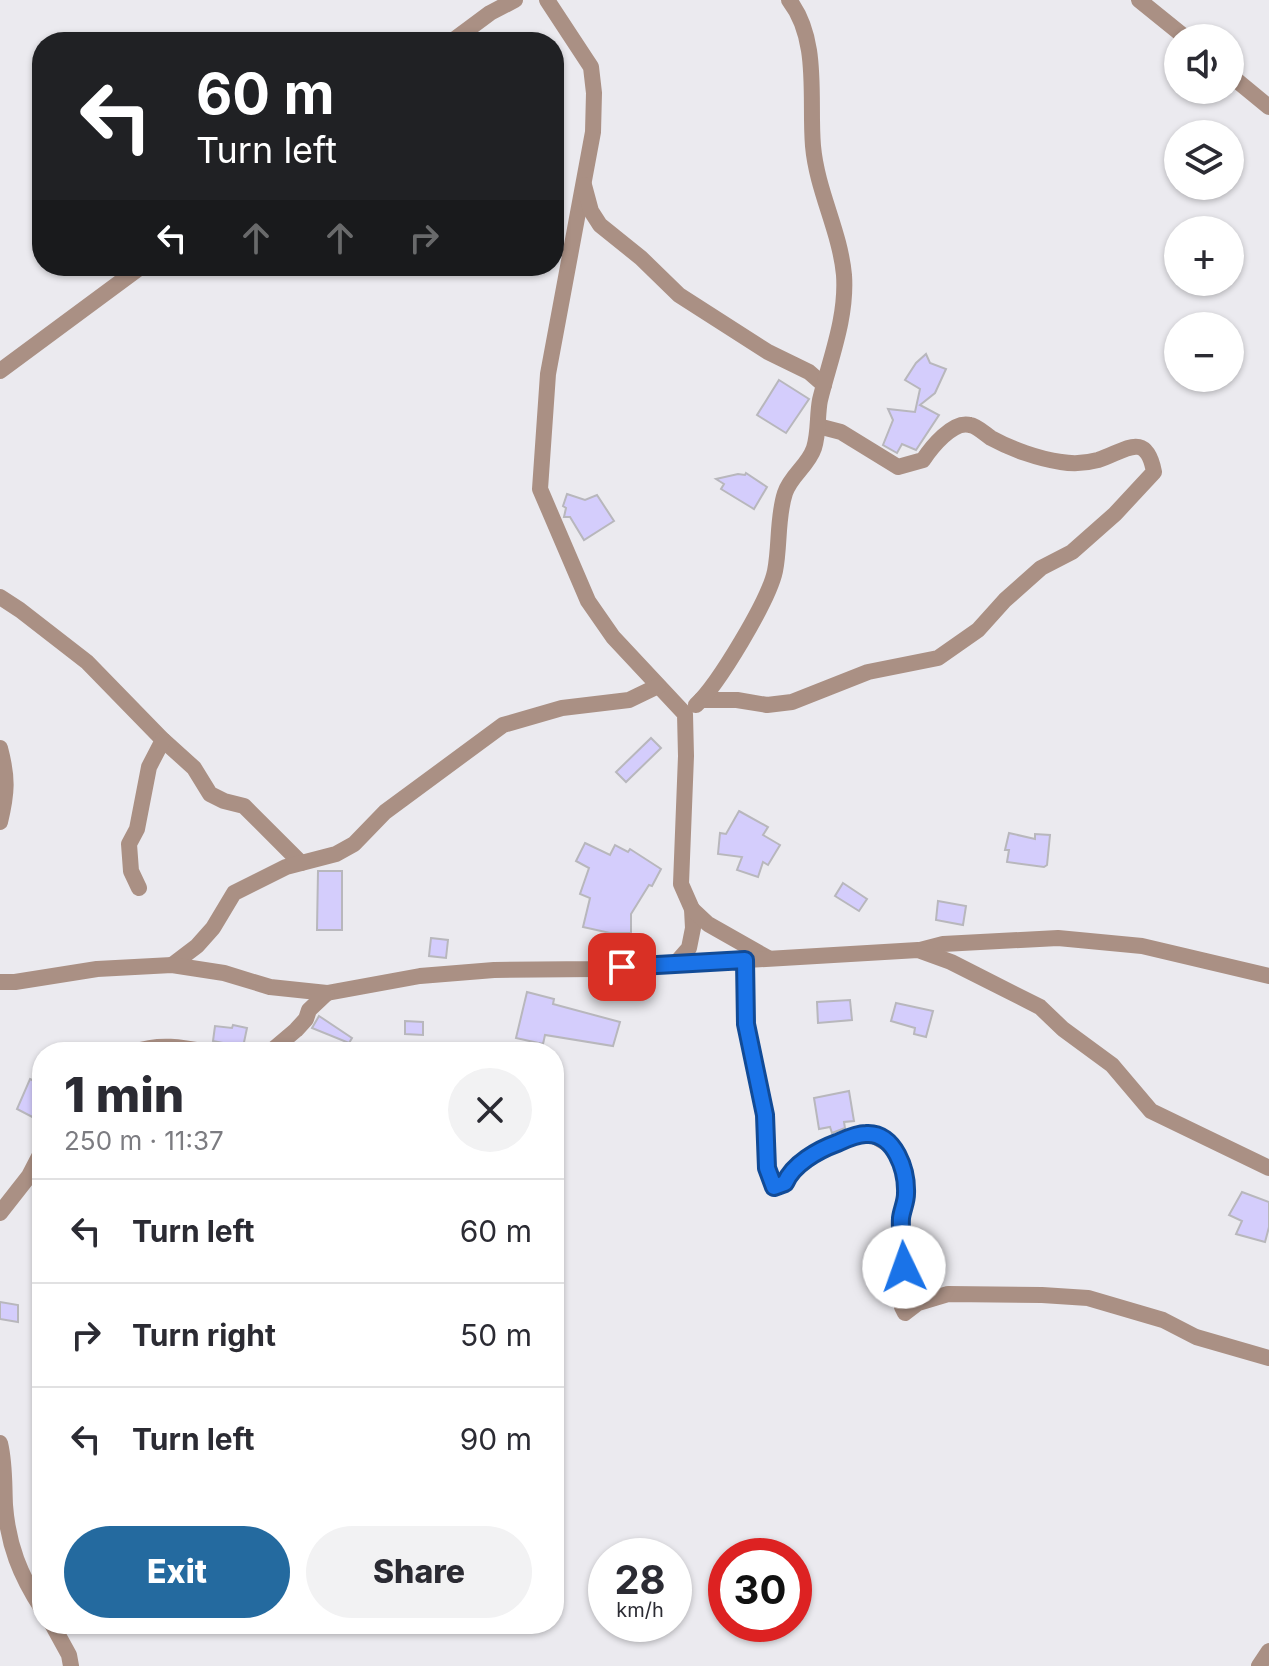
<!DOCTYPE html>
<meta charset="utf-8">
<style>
:root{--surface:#fff;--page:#f2f2f3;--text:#2b2b33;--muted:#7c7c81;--line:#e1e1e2;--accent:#246a9f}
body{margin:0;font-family:Inter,sans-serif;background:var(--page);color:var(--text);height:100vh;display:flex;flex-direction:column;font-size:30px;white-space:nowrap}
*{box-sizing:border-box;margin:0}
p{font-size:26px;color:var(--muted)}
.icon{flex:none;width:44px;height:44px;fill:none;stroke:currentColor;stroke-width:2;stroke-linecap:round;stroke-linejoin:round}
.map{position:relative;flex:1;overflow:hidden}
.side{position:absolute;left:32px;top:1042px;width:532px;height:592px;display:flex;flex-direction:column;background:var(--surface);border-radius:32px;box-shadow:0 2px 6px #0004}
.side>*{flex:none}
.hud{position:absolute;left:32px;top:32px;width:532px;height:244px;border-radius:32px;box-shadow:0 2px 6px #0004;background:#202124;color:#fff;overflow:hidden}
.fabs{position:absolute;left:1164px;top:24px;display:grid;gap:16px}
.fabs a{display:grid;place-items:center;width:80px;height:80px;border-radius:50%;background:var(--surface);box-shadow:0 2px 6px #0004;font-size:40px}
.speed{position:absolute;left:588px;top:1538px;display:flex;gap:16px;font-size:40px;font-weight:700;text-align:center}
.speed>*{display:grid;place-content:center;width:104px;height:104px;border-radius:50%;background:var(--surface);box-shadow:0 2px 6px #0004;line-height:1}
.speed small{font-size:20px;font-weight:400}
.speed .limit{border:12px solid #d22;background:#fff;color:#111}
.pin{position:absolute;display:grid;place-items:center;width:68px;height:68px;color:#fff;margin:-34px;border-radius:16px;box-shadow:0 4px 12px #0006}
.me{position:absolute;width:88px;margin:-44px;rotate:357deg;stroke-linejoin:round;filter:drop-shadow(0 0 6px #0008)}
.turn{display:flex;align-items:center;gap:28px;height:168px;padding:0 32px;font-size:36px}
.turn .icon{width:104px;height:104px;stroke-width:2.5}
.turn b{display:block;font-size:56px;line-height:68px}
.lanes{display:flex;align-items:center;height:76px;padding:0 32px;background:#0003;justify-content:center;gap:40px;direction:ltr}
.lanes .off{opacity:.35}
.round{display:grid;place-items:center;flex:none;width:84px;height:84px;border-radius:42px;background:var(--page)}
.overview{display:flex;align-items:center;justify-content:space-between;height:136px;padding:0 32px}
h1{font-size:48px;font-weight:800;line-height:60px}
.cta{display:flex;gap:16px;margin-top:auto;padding:16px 32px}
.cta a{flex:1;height:92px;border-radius:48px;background:var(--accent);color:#fff;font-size:32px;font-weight:800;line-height:92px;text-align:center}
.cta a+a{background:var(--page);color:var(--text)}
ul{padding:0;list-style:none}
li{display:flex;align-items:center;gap:24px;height:104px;padding:0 32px;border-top:2px solid var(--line)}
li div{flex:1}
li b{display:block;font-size:30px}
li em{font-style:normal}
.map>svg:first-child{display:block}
</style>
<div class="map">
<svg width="1269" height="1666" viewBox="0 0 1269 1666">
<rect width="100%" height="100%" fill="#ebeaef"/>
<g fill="#d4cdfc" stroke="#b8b7bc" stroke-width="2">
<polygon points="926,354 930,363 946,369 935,393 920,405 939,415 916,450 902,444 897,453 883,445 893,420 888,409 915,412 920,389 905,380 916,363"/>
<polygon points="779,380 809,399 786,433 757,415"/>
<polygon points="746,473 767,487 754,509 721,489 724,484 716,479 738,474 745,475"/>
<polygon points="567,494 585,500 597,495 614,521 584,540 570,517 564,517 566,508 563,506"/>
<polygon points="651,738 661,748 626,782 616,772"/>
<polygon points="739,811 768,827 763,835 780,845 768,865 763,862 758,877 737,870 742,857 718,854 720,833 726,834"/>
<polygon points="1009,833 1035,839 1035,834 1050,835 1047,865 1044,867 1007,862 1009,850 1005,850"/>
<polygon points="585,843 610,855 615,845 628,852 630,849 661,869 652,886 649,885 631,914 631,933 610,933 583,927 590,898 580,894 589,868 576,861"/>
<polygon points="318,871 342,871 342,930 317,930"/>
<polygon points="843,883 867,899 859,911 835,896"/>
<polygon points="938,901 966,906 963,925 936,920"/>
<polygon points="431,938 448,940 446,958 429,956"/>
<polygon points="527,992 554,999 553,1004 620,1022 613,1046 545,1035 543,1044 516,1038"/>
<polygon points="850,1000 852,1020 818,1023 817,1002"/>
<polygon points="896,1003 933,1011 926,1037 914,1034 915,1028 891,1021"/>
<polygon points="319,1016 352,1038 349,1043 312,1028"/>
<polygon points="405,1021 423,1022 423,1035 405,1034"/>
<polygon points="233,1025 247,1028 243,1047 213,1041 215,1026 232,1028"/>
<polygon points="30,1079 42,1085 42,1122 17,1109"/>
<polygon points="849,1091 854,1121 844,1122 845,1128 832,1133 830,1127 819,1129 814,1098"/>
<polygon points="1242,1192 1269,1202 1269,1227 1265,1242 1236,1234 1242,1221 1229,1215"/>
<polygon points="0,1302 18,1305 18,1322 0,1319"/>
</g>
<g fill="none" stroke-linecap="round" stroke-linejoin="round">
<g stroke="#aa9084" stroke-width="16">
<polyline points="547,0 591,67 594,93 593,132 548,374 540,489 588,601 613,637 685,714 686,756 681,884 692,909 693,928 689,948 675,964"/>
<polyline points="1139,0 1186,38"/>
<polyline points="451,42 490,13 515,0"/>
<polyline points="1230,75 1269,107"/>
<polyline points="584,185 591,211 600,225 641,258 679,295 768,352 809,372 824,385"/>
<polyline points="0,371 142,266"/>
<polyline points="0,597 20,610 87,662 163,740 194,768 210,794 224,801 244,806 301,863"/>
<path d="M701 700H737L767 705 792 702 868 672 938 658 978 630 1005 600 1041 568 1072 552 1115 514 1154 472C1146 429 1124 452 1098 460 1087 463 1073 464 1061 462 1039 459 1011 449 991 438 985 434 977 426 970 425 953 420 931 448 923 460L898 467 841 432 818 426"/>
<path d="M696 705C718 685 769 600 775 571 780 546 777 517 785 493 791 475 808 466 814 448 819 432 817 415 820 400 830 359 847 318 844 275 840 231 817 191 813 146 809 99 820 40 789 0"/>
<path d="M0 748C8 778 7 793 0 822"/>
<polyline points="139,888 131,871 129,844 137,829 149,767 163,740"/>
<polyline points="692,909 708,924 768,958"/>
<polyline points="920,950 943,944 1058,938 1142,946 1269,976"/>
<path d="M745 960 746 1024 765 1115 767 1168 774 1187 785 1183C797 1156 841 1139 869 1133L893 1147 904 1170 906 1195 901 1220 904 1267 902 1307 905 1313 918 1303 948 1294 1042 1295 1088 1298 1163 1320 1196 1337 1269 1358"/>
<polyline points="172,965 197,946 213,928 234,893 286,867 336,854 354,844 385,812 503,725 562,708 629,700 658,686"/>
<polyline points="0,982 15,982 97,969 172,965 224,973 270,987 327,993 420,976 494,970 596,969 918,950 951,962 1040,1007 1063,1029 1112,1065 1151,1111 1269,1168"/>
<path d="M134 1052C159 1043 182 1047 207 1052"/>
<polyline points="270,1052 296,1030 306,1019 309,1010 327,993"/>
<polyline points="0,1213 29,1176 42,1151"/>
<path d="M0 1443C5 1464 4 1483 5 1505 8 1545 20 1575 42 1609"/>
<polyline points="52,1624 69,1655 71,1666"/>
<polyline points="1259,1666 1269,1651"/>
</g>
</g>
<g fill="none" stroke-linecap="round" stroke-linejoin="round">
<defs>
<path id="route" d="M622 967 745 960 746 1024 765 1115 767 1168 774 1187 785 1183C793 1164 818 1150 837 1143 846 1139 856 1134 866 1134 895 1132 907 1171 906 1194 906 1202 902 1210 901 1218 900 1234 903 1251 904 1267"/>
</defs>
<use href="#route" stroke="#114b97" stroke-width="20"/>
<use href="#route" stroke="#1a73e8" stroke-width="14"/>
</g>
</svg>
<div class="fabs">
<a><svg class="icon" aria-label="sound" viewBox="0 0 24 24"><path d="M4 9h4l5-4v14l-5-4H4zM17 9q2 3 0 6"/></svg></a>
<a><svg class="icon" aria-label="layers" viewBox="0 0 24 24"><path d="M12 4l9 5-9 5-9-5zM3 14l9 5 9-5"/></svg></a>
<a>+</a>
<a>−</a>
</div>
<div class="speed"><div>28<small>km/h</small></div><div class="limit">30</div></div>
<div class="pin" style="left:622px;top:967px;background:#d93025"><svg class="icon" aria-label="arrive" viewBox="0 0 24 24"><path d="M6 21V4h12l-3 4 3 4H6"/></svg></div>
<svg class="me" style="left:904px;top:1267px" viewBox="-20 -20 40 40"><circle r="19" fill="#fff"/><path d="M0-13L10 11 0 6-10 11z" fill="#1a73e8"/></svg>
<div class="hud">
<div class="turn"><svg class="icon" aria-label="left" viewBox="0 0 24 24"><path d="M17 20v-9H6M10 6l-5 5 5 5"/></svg><div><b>60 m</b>Turn left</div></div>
<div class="lanes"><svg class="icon" aria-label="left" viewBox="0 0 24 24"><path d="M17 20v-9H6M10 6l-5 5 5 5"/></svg><svg class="icon off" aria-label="ahead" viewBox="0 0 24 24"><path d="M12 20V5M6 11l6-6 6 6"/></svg><svg class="icon off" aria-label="ahead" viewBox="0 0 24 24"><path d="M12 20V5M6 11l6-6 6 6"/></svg><svg class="icon off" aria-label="right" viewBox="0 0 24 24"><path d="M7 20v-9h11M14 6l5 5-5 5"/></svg></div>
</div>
<section class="side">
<div class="overview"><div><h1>1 min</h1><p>250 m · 11:37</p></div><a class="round"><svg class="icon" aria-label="close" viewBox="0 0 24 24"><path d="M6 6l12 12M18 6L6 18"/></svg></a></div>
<ul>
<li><svg class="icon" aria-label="left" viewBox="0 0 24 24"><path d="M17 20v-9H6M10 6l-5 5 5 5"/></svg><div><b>Turn left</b></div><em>60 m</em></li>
<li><svg class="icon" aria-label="right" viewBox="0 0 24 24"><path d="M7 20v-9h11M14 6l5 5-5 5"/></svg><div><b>Turn right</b></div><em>50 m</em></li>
<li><svg class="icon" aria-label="left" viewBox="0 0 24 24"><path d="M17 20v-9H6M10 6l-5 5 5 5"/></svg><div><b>Turn left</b></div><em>90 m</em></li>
</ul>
<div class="cta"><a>Exit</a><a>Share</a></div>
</section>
</div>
